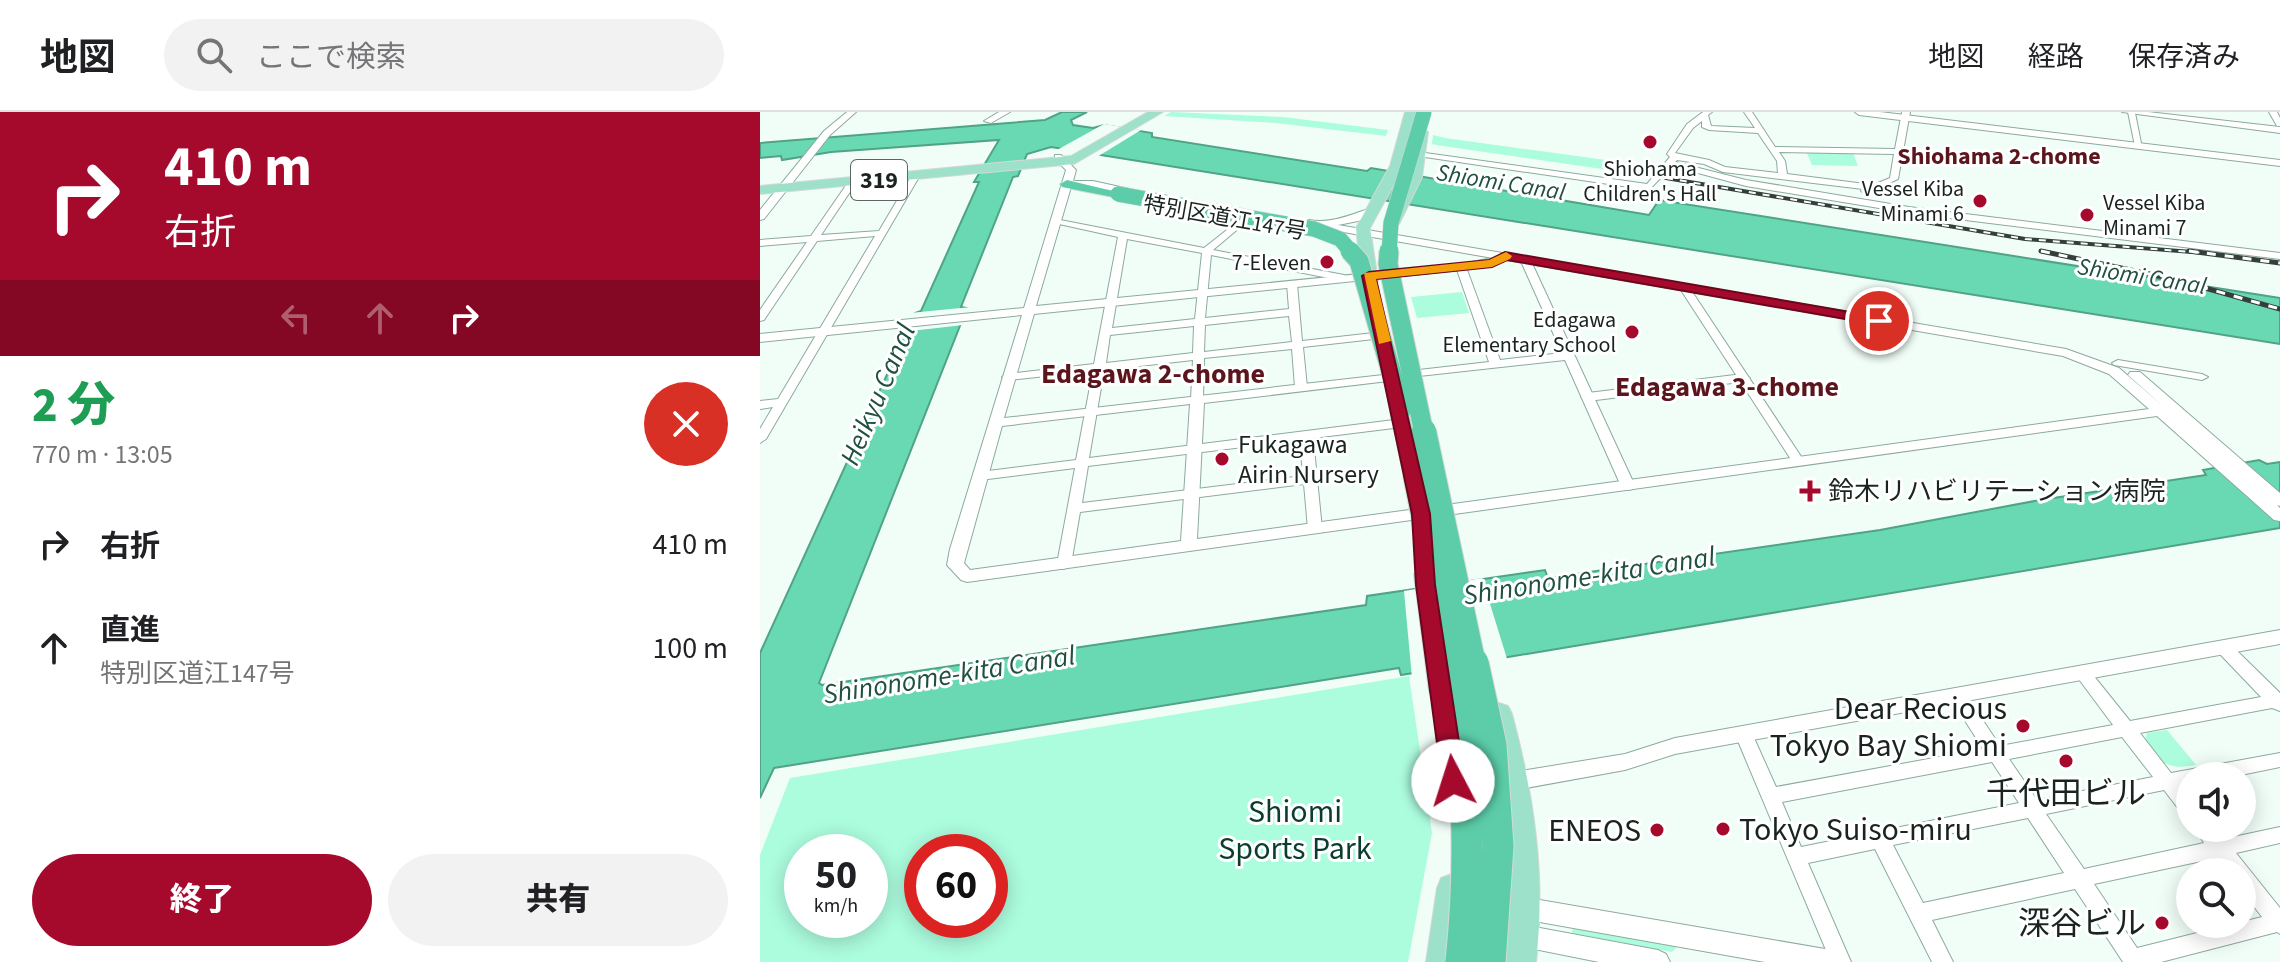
<!DOCTYPE html>
<html lang="ja">
<meta charset="utf-8">
<style>
:root{--surface:#fff;--page:#f2f2f2;--text:#202124;--muted:#757577;--line:#e0e0e0;--accent:#a50a2d}
body{margin:0;font-family:"Source Sans 3","Noto Sans JP",sans-serif;background:var(--page);color:var(--text);height:100vh;display:flex;flex-direction:column;font-size:30px;white-space:nowrap}
*{box-sizing:border-box;margin:0}
p{font-size:26px;color:var(--muted)}
.icon{flex:none;width:44px;height:44px;fill:none;stroke:currentColor;stroke-width:2;stroke-linecap:round;stroke-linejoin:round}
.map{position:relative;flex:1;overflow:hidden}
.panel{display:flex;flex-direction:column;background:var(--surface);width:760px}
.panel>*{flex:none}
.top-card{background:#a50a2d;color:#fff;overflow:hidden}
.controls{position:absolute;left:1416px;top:650px;display:grid;gap:16px}
.controls a{display:grid;place-items:center;width:80px;height:80px;border-radius:50%;background:var(--surface);box-shadow:0 4px 20px #0003;font-size:40px}
.speed{position:absolute;left:24px;top:722px;display:flex;gap:16px;font-size:40px;font-weight:700;text-align:center}
.speed>*{display:grid;place-content:center;width:104px;height:104px;border-radius:50%;background:var(--surface);box-shadow:0 4px 20px #0003;line-height:1}
.speed small{font-size:20px;font-weight:400}
.speed .limit{border:12px solid #d22;background:#fff;color:#111}
.pin{position:absolute;display:grid;place-items:center;width:68px;height:68px;color:#fff;margin:-34px;border:4px solid #fff;border-radius:50%;box-shadow:0 2px 8px #0007}
.me{position:absolute;width:88px;margin:-44px;rotate:355deg;stroke-linejoin:round;filter:drop-shadow(0 0 6px #0008)}
.turn{display:flex;align-items:center;gap:28px;height:168px;padding:0 32px;font-size:36px}
.turn .icon{width:104px;height:104px;stroke-width:2.5}
.turn b{display:block;font-size:56px;line-height:68px}
.lanes{display:flex;align-items:center;height:76px;padding:0 32px;background:#0003;justify-content:center;gap:40px;direction:ltr}
.lanes .off{opacity:.35}
.round{display:grid;place-items:center;flex:none;width:84px;height:84px;border-radius:42px;background:var(--page)}
.headline{display:flex;align-items:center;justify-content:space-between;height:136px;padding:0 32px}
h1{font-size:48px;font-weight:800;line-height:60px;color:#1e9e55}
.primary-button{display:flex;gap:16px;margin-top:auto;padding:16px 32px}
.primary-button a{flex:1;height:92px;border-radius:48px;background:var(--accent);color:#fff;font-size:32px;font-weight:800;line-height:92px;text-align:center}
.primary-button a+a{background:var(--page);color:var(--text)}
ul{padding:0;list-style:none}
li{display:flex;align-items:center;gap:24px;height:104px;padding:0 32px}
li div{flex:1}
li b{display:block;font-size:30px}
li em{font-style:normal}
header{display:flex;align-items:center;gap:48px;box-sizing:border-box;height:112px;padding:0 40px;background:var(--surface);border-bottom:2px solid var(--line)}
header strong{font-size:38px}
nav{display:flex;gap:44px;margin-inline-start:auto;font-size:28px}
.search{width:560px;height:72px;background:var(--page);display:flex;align-items:center;gap:20px;box-sizing:border-box;padding:0 28px;border-radius:44px;color:var(--muted);font-size:30px}
main{display:flex;flex:1;min-height:0}
.map>svg:first-child{display:block}
</style>
<header>
<strong>地図</strong>
<div class="search"><svg class="icon" aria-label="search" viewBox="0 0 24 24"><circle cx="10" cy="10" r="6"/><path d="M15 15l6 6"/></svg>ここで検索</div>
<nav><a>地図</a><a>経路</a><a>保存済み</a></nav>
</header>
<main>
<section class="panel">
<div class="top-card">
<div class="turn"><svg class="icon" aria-label="right" viewBox="0 0 24 24"><path d="M7 20v-9h11M14 6l5 5-5 5"/></svg><div><b>410 m</b>右折</div></div>
<div class="lanes"><svg class="icon off" aria-label="left" viewBox="0 0 24 24"><path d="M17 20v-9H6M10 6l-5 5 5 5"/></svg><svg class="icon off" aria-label="ahead" viewBox="0 0 24 24"><path d="M12 20V5M6 11l6-6 6 6"/></svg><svg class="icon" aria-label="right" viewBox="0 0 24 24"><path d="M7 20v-9h11M14 6l5 5-5 5"/></svg></div>
</div>
<div class="headline"><div><h1>2 分</h1><p>770 m · 13:05</p></div><a class="round" style="background:#d93025;color:#fff"><svg class="icon" aria-label="close" viewBox="0 0 24 24"><path d="M6 6l12 12M18 6L6 18"/></svg></a></div>
<ul>
<li><svg class="icon" aria-label="right" viewBox="0 0 24 24"><path d="M7 20v-9h11M14 6l5 5-5 5"/></svg><div><b>右折</b></div><em>410 m</em></li>
<li><svg class="icon" aria-label="ahead" viewBox="0 0 24 24"><path d="M12 20V5M6 11l6-6 6 6"/></svg><div><b>直進</b><p>特別区道江147号</p></div><em>100 m</em></li>
</ul>
<div class="primary-button"><a>終了</a><a>共有</a></div>
</section>
<div class="map">
<svg width="1520" height="850" viewBox="0 0 1520 850">
<rect width="100%" height="100%" fill="#f1fef8"/>
<g fill="#acfcde" fill-rule="evenodd">
<polygon points="411,0 523,5 628,18 626,24 516,11 404,4"/>
<polygon points="673,23 685,26 896,55 891,64 676,33 672,32"/>
<polygon points="1046,39 1093,41 1098,54 1052,53"/>
<polygon points="702,180 709,201 657,206 651,185"/>
<path d="M649 564 672 721 648 850H0V743L30 666ZM42 740H110V808H42ZM230 740V808H162V740Z"/>
<path d="M1407 618 1436 653C1409 658 1400 652 1384 631L1387 621Z"/>
<polygon points="813,814 915,834 916,836 912,840 812,821"/>
</g>
<polygon fill="#69d9b4" stroke="#51a388" stroke-width="2" points="302,0 327,0 311,8 313,13 333,16 344,13 392,21 392,25 607,59 611,56 889,103 899,88 1520,186 1520,232 291,35 267,42 258,64 253,65 201,195 207,196 59,571 62,573 606,493 607,484 785,458 788,466 1120,418 1280,388 1446,363 1443,358 1499,348 1507,352 1520,350 1520,416 641,563 639,556 14,656 0,686 0,541 155,201 161,199 219,70 214,70 239,28 71,40 22,48 21,44 0,46 0,31 285,8"/>
<g fill="#f1fef8">
<polygon points="344,12 381,18 337,45 297,38"/>
<polygon points="211,195 203,213 142,220 150,201"/>
<polygon points="722,466 748,550 652,566 644,479"/>
</g>
<g fill="none" stroke-linecap="round" stroke-linejoin="round">
<defs>
<g id="minor">
<path d="M943 0H952L948 3 951 14 995 16 984 0H992L1015 35 1135 37 1142 0H1150L1138 67 1105 82 1101 79 1103 77 963 60 944 52 917 48 915 50 986 68 1149 95 1520 141V147L1149 101 986 74 912 54 889 78 658 44 654 42 658 40 887 72 910 45 907 42 927 12ZM942 9V15L949 18 998 21 1017 49 1018 61 965 55 949 48 915 41 933 16ZM1019 40 1134 42 1130 66 1113 73 1027 62 1025 49Z"/>
<polygon points="1368,0 1375,1 1382,36 1375,34"/>
<polygon points="1509,0 1517,0 1520,6 1520,14 1517,14"/>
<polygon points="155,62 159,65 6,327 0,331 0,317 13,295 0,297 0,289 18,287 115,124 57,129 4,208 0,209 0,198 47,130 0,134 0,128 51,124 89,69 92,68 96,71 61,123 119,119 151,65"/>
<path d="M482 106 485 107V111L453 138 584 163 589 166 584 169 451 143 445 206 529 197 527 172 532 169 537 172 542 229 623 220 628 223 623 226 543 235 547 275 541 279 535 275 532 237 444 246 443 287 437 291 431 287 433 248 344 258 329 346 642 307 648 311 642 315 553 326 562 417 560 420H550L548 417 544 372 320 400 311 452 304 457 299 456 297 452 315 356 220 368 213 364 220 360 316 348 333 259 248 268 242 265 248 262 334 252 358 125 290 110 295 107 444 136ZM367 127 442 141 435 207 352 216ZM529 204 532 230 444 240 445 213ZM434 214 433 241 346 251 350 223ZM540 328 543 364 322 391 328 354Z"/>
<polygon points="765,144 770,147 875,374 873,377 868,378 861,374 805,248 650,265 644,262 650,259 729,250 696,155 701,152 706,155 740,248 802,241 760,147"/>
<polygon points="924,172 929,175 1044,349 1043,352 1038,353 1032,349 919,175"/>
<polygon points="1358,248 1442,262 1448,265 1442,268 1354,253 1352,251"/>
<path d="M1464 530 1470 532 1520 581V599L1512 596 1380 621 1411 661 1520 641V655L1476 664H1430V673L1422 674 1430 684V706L1424 704 1404 678 1286 702 1324 757 1444 731 1435 716H1455L1464 727 1520 715V731L1476 741 1520 796V822L1517 820 1401 850H1363L1315 777 1172 808 1193 850H1172L1115 737 1048 751 1091 850H1071L975 622 978 617 984 615 990 617 1016 675 1223 637 1190 585 1192 580 1198 578 1204 580 1240 634 1353 613 1315 562 1317 558 1323 556 1329 558 1370 609 1501 585 1458 540 1456 536 1458 532ZM1362 625 1393 665 1277 688 1249 647ZM1232 650 1259 691 1041 735 1022 690ZM1268 706 1304 761 1163 791 1133 733ZM1456 746 1467 760H1482V779L1502 805 1482 810V812H1473L1377 836 1334 772Z"/>
</g>
<g id="tertiary">
<polygon points="87,0 96,0 70,23 4,107 0,108 0,98 64,19"/>
<polygon points="239,0 250,0 231,11 224,9"/>
<polygon points="1095,0 1120,0 1520,48 1520,54 1099,3"/>
<polygon points="1362,0 1388,0 1520,15 1520,21"/>
<path d="M295 43H301L316 58 313 69H333L378 79 373 82 333 75H311L276 194 701 152 733 146 549 114 544 111 549 108C571 112 590 103 611 96L616 99 615 101 598 109 578 113 1306 237 1359 256 1404 295 1368 263 1370 260H1380L1520 381V394L1517 393 1520 396V409L1514 408 1397 304 207 470 201 468 187 453 190 437 262 203 0 230V222L264 196 306 58 295 47ZM746 148 1303 244 1349 262 1389 297 437 427 444 291 645 267 650 266V260L244 306 274 202 701 158 732 154ZM430 292 421 429 210 458 204 451 242 314Z"/>
<polygon points="983,262 990,266 988,269 828,289 821,285 828,281"/>
<polygon points="1520,518 1520,532 915,642 865,658 755,678 748,675 745,669 748,663 755,660 865,642 915,626"/>
<polygon points="757,784 1071,838 1079,842 1083,850 1005,850 757,806 749,803 746,795 749,787"/>
<polygon points="759,812 898,838 906,842 910,850 839,850 759,834 751,831 748,823 751,815"/>
</g>
<g id="primary">
<polygon points="388,0 403,0 314,52 0,82 0,74 311,44"/>
<polygon points="645,0 657,0 644,54 610,116 618,169 610,174 602,169 596,116 630,54"/>
<polygon points="662,16 668,20 662,65 639,112 629,112 627,109 648,65 656,20"/>
<polygon points="635,271 644,277 667,380 657,387 647,380 626,277"/>
<polygon points="665,454 676,462 695,579 691,586 682,589 673,586 669,579 654,462"/>
<path d="M739 591 748 594 752 602C774 684 786 765 776 850H744C756 765 746 685 726 602L730 594Z"/>
<polygon points="692,762 703,766 707,776 698,850 666,850 677,776 681,766"/>
</g>
<polygon id="motorway" points="307,68 365,82 358,86 302,75 300,72"/>
</defs>
<use href="#minor" stroke="#8caa9e" stroke-width="2"/>
<use href="#tertiary" stroke="#8caa9e" stroke-width="2"/>
<use href="#primary" stroke="#d6d8d7" stroke-width="2"/>
<use href="#motorway" stroke="#d6d8d7" stroke-width="2"/>
<use href="#minor" fill="#fff" fill-rule="evenodd"/>
<use href="#tertiary" fill="#fff" fill-rule="evenodd"/>
<use href="#primary" fill="#9de1cb" fill-rule="evenodd"/>
<use href="#motorway" fill="#5ccda8" fill-rule="evenodd"/>
<defs>
<g id="rail-far1">
<polyline points="906,66 1265,127 1445,141"/>
<polyline points="1281,139 1291,141"/>
</g>
<g id="rail">
<polyline points="1281,139 1413,167 1520,197"/>
<polyline points="1429,139 1520,151"/>
</g>
</defs>
<use href="#rail-far1" stroke="#343f3b" stroke-width="4"/>
<use href="#rail" stroke="#343f3b" stroke-width="5"/>
<use href="#rail-far1" stroke="#fff" stroke-width="2" stroke-dasharray="7" stroke-linecap="butt"/>
<use href="#rail" stroke="#fff" stroke-width="3" stroke-dasharray="9" stroke-linecap="butt"/>
<defs>
<g id="motorway-bridge-far3">
<polyline points="358,82 554,117 580,127 592,141"/>
<polyline points="629,141 631,111 664,0"/>
</g>
<g id="motorway-bridge-far2">
<polyline points="590,139 599,149 642,297"/>
<polyline points="629,139 628,152 664,321"/>
</g>
<g id="motorway-bridge-far1">
<polyline points="664,319 714,553"/>
<polyline points="655,362 693,553"/>
</g>
<g id="motorway-bridge">
<path d="M692 551C708 652 712 748 701 850"/>
<polyline points="713,551 731,633 738,734 730,850"/>
</g>
</defs>
<use href="#motorway-bridge-far3" stroke="#d6d8d7" stroke-width="16" stroke-linecap="butt"/>
<use href="#motorway-bridge-far2" stroke="#d6d8d7" stroke-width="21" stroke-linecap="butt"/>
<use href="#motorway-bridge-far1" stroke="#d6d8d7" stroke-width="26" stroke-linecap="butt"/>
<use href="#motorway-bridge" stroke="#d6d8d7" stroke-width="33" stroke-linecap="butt"/>
<use href="#motorway-bridge-far3" stroke="#5ccda8" stroke-width="15"/>
<use href="#motorway-bridge-far2" stroke="#5ccda8" stroke-width="19"/>
<use href="#motorway-bridge-far1" stroke="#5ccda8" stroke-width="24"/>
<use href="#motorway-bridge" stroke="#5ccda8" stroke-width="31"/>
</g>
<polygon fill="#a50a2d" stroke="#6b061d" stroke-width="2" points="745,140 1119,205 1126,209 1119,213 747,148 732,155 616,167 670,402 675,473 705,669 701,676 693,679 685,676 682,669 656,473 652,402 602,164 609,160 729,148"/>
<polygon fill="#f59e0b" points="746,140 752,144 750,147 732,155 616,167 631,229 619,232 604,161 729,148"/>
<g fill="#a50a2d" stroke="#fff" stroke-width="3">
<circle cx="890" cy="30" r="8"/>
<circle cx="1220" cy="89" r="8"/>
<circle cx="1327" cy="103" r="8"/>
<circle cx="567" cy="150" r="8"/>
<circle cx="872" cy="220" r="8"/>
<circle cx="462" cy="347" r="8"/>
<path d="M1046 367h8v8h8v8h-8v8h-8v-8h-8v-8h8z"/>
<circle cx="1263" cy="614" r="8"/>
<circle cx="1306" cy="649" r="8"/>
<circle cx="963" cy="717" r="8"/>
<circle cx="897" cy="718" r="8"/>
<circle cx="1402" cy="811" r="8"/>
</g>
<g text-anchor="middle" stroke-width="6" stroke-linejoin="round" paint-order="stroke">
<g font-size="22" fill="#192420" stroke="#fff" text-anchor="end">
<text x="890" y="64" text-anchor="middle">Shiohama<tspan x="890" dy="25">Children's Hall</tspan></text>
<text x="1204" y="84">Vessel Kiba<tspan x="1204" dy="25">Minami 6</tspan></text>
<text x="1343" y="98" text-anchor="start">Vessel Kiba<tspan x="1343" dy="25">Minami 7</tspan></text>
<text x="551" y="158">7-Eleven</text>
<text x="856" y="215">Edagawa<tspan x="856" dy="25">Elementary School</tspan></text>
</g>
<g font-size="22" fill="#192420" stroke="#fff">
<text transform="translate(465 105) rotate(10)" y="8">特別区道江147号</text>
</g>
<g font-size="24" font-weight="bold" fill="#5b161d" stroke="#fff">
<text x="1239" y="52">Shiohama 2-chome</text>
</g>
<rect fill="#fff" stroke="#5e6663" stroke-width="2" x="91" y="48" width="56" height="40" rx="6"/>
<g font-size="24" font-weight="bold" fill="#192420">
<text x="119" y="76">319</text>
</g>
<g font-size="24" font-style="italic" fill="#205040" stroke="#fff">
<text transform="translate(741 70) rotate(9)" y="8">Shiomi Canal</text>
<text transform="translate(1382 164) rotate(9)" y="8">Shiomi Canal</text>
</g>
<g font-size="26" fill="#192420" stroke="#fff" text-anchor="start">
<text x="478" y="341">Fukagawa<tspan x="478" dy="30">Airin Nursery</tspan></text>
<text x="1068" y="388">鈴木リハビリテーション病院</text>
</g>
<g font-size="28" font-weight="bold" fill="#5b161d" stroke="#fff">
<text x="393" y="271">Edagawa 2-chome</text>
<text x="967" y="284">Edagawa 3-chome</text>
</g>
<g font-size="28" font-style="italic" fill="#205040" stroke="#fff">
<text transform="translate(117 282) rotate(-67)" y="10">Heikyu Canal</text>
<text transform="translate(829 463) rotate(-9)" y="10">Shinonome-kita Canal</text>
<text transform="translate(189 562) rotate(-9)" y="10">Shinonome-kita Canal</text>
</g>
<g font-size="32" fill="#192420" stroke="#fff" text-anchor="end">
<text x="1247" y="607">Dear Recious<tspan x="1247" dy="37">Tokyo Bay Shiomi</tspan></text>
<text x="1306" y="692" text-anchor="middle">千代田ビル</text>
<text x="979" y="728" text-anchor="start">Tokyo Suiso-miru</text>
<text x="881" y="729">ENEOS</text>
<text x="1386" y="822">深谷ビル</text>
</g>
<g font-size="32" fill="#0a3d2f" stroke="#fff">
<text x="535" y="710">Shiomi<tspan x="535" dy="37">Sports Park</tspan></text>
</g>
</g>
</svg>
<div class="controls">
<a><svg class="icon" aria-label="sound" viewBox="0 0 24 24"><path d="M4 9h4l5-4v14l-5-4H4zM17 9q2 3 0 6"/></svg></a>
<a><svg class="icon" aria-label="search" viewBox="0 0 24 24"><circle cx="10" cy="10" r="6"/><path d="M15 15l6 6"/></svg></a>
</div>
<div class="speed"><div>50<small>km/h</small></div><div class="limit">60</div></div>
<div class="pin" style="left:1119px;top:209px;background:#d93025"><svg class="icon" aria-label="arrive" viewBox="0 0 24 24"><path d="M6 21V4h12l-3 4 3 4H6"/></svg></div>
<svg class="me" style="left:693px;top:669px" viewBox="-20 -20 40 40"><circle r="19" fill="#fff"/><path d="M0-13L10 11 0 6-10 11z" fill="#a50a2d"/></svg>
</div>
</main>
